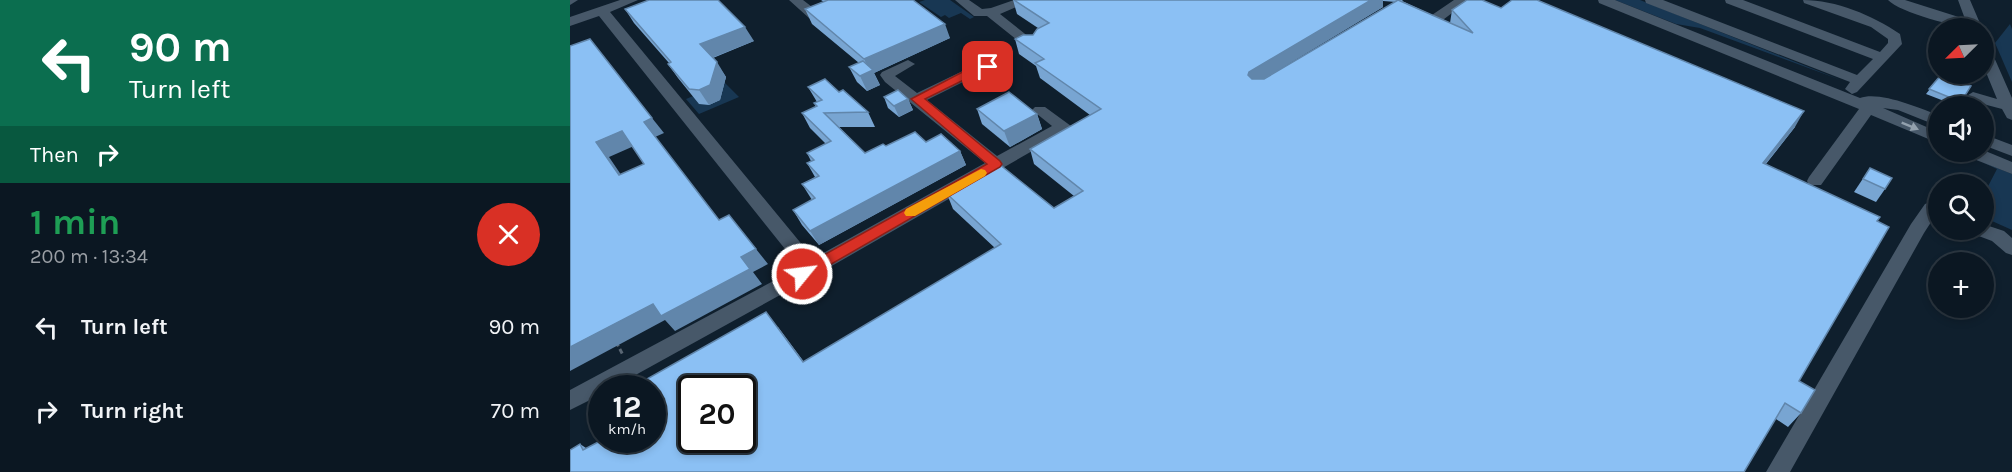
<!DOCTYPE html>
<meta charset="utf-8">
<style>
:root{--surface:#0b1722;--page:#14202a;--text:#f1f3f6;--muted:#9a9fa5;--line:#2b3640}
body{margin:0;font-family:Karla,sans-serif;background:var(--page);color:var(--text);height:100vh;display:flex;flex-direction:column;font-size:22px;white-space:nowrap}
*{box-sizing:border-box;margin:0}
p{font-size:20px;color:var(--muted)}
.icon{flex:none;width:33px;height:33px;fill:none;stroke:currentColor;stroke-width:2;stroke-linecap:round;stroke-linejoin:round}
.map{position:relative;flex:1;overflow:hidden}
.sheet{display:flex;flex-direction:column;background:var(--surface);width:570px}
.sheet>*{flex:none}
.guide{background:#0b6e4f;color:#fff;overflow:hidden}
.needle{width:39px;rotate:246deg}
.controls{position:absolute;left:1358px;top:18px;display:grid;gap:12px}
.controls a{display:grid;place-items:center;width:66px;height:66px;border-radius:50%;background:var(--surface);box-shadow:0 3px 9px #0003,0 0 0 2px var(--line);font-size:30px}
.speed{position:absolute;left:18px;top:375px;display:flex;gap:12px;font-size:30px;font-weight:700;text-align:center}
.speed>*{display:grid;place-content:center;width:78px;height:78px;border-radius:50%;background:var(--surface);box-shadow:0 3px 9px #0003,0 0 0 2px var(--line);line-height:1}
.speed small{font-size:15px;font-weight:400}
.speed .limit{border:3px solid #111;border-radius:9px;background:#fff;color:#111}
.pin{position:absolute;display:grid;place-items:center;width:51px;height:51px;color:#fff;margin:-26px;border-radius:12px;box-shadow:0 3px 9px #0006}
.me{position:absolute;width:66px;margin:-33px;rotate:61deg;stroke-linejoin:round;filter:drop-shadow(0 0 4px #0008)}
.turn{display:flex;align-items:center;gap:21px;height:126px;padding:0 30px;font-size:27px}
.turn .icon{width:78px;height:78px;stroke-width:2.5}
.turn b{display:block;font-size:42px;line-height:51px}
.then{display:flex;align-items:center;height:57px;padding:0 30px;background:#0003;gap:12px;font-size:22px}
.round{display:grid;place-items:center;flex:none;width:63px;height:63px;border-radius:32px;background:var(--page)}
.overview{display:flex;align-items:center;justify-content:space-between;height:102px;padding:0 30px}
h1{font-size:36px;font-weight:700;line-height:45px;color:#1e9e55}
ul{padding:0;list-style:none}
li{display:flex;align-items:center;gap:18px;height:84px;padding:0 30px}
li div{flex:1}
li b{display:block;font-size:22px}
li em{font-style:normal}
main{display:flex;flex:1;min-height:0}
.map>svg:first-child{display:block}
</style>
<main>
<section class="sheet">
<div class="guide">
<div class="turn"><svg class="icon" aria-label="left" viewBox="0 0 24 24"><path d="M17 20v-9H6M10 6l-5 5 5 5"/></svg><div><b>90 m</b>Turn left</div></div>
<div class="then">Then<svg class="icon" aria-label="right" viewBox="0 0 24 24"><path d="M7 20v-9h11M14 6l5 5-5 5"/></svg></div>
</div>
<div class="overview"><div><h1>1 min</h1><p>200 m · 13:34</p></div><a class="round" style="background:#d93025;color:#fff"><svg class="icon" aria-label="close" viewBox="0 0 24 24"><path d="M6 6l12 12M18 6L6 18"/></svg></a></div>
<ul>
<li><svg class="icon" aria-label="left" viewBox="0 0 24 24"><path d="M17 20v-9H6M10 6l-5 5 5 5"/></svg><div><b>Turn left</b></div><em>90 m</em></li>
<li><svg class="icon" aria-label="right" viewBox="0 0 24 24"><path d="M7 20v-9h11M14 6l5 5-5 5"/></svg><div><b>Turn right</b></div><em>70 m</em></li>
</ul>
</section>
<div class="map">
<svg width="1442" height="472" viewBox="0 0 1442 472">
<rect width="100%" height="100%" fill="#0f1f2d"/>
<g fill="#183753">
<polygon points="355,0 380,0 404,17 400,19 391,13 379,18 375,15 371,17 349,2"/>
<polygon points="1045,0 1070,0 1271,80 1130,28 1106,24"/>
<polygon points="1440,24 1442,29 1442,82 1425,43"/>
<polygon points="155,83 169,97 129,114 116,99"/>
<polygon points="1412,162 1442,174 1442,230 1413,217 1413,196 1427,169"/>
</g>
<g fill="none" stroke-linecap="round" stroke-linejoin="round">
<polyline stroke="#596673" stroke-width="3" stroke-dasharray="5 3" stroke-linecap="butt" points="46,342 53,355"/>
<g fill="#475869" fill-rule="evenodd">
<polygon points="0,0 8,0 0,5"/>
<polygon points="50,0 68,0 40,12 234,247 239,261 415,163 315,82 310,75 312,72 338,60 345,64 325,76 347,93 401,67 418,63 436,75 434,78 429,79 416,72 411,73 357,100 427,156 482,126 462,110 465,107 475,107 501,126 499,130 239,279 42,388 32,388 32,394 0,410 0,390 222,271 219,254 29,16 0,26 0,17"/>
<polygon points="219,0 233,0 246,10 272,0 290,0 289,3 244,19 239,18"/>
<polygon points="385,0 399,0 412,9 421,8 444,0 462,0 430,14 469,45 467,48 457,48 417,16 404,16"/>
<polygon points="884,0 899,0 865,26 855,26 839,16 846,12 859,17"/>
<path d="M1028 0H1045L1290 98C1310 91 1349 108 1368 115V126L1328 110 1313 108 1368 132V143L1301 115 1251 185H1239L1237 181 1239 177 1289 109 1029 3Z"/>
<path d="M1075 0H1093L1287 75 1303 59 1156 3 1155 0H1173L1310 52 1318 43V39L1301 27 1234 3 1233 0C1266 0 1302 15 1330 34L1332 44 1287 92 1282 94 1275 89 1280 82 1076 3Z"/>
<path d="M1318 0H1335L1395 19 1388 0H1400L1412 28C1394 30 1330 13 1318 0Z"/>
<polygon points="1413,44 1420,48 1442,98 1442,120 1437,118 1432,109 1398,100 1395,97 1403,92 1427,99 1413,65"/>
<polygon points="1413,134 1442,145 1442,156 1413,145"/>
<polygon points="1413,150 1442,162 1442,174 1396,156 1394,152"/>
<polygon points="1361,202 1368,204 1368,217 1365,216 1354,233 1220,472 1196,472 1341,224 1355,204"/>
<polygon points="1413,224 1434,231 1442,238 1442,255 1436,253 1422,241 1406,235 1403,230 1413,230"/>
</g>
</g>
<g fill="#78a5d2" fill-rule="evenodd">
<polygon points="251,0 343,0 380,38 304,73 310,85 297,91 287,82 279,67 289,63 242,24 235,9 254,2"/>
<path d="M443 0H833L832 1 880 23 882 10 931 8 1225 127 1196 164 1307 221 1229 381 1231 413 1218 427 1206 419 0 472 10 444 16 448 82 440 208 327 234 362 425 248 383 209 377 194 484 208 504 196 464 164 460 149 520 115 470 78 466 66 449 54 445 39 463 35 468 28 447 14ZM813 1 826 2 698 76 813 7Z"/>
<polygon points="55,9 184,41 143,58 156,77 150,100 139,105 129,104 108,78 98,64 99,63 64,23"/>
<polygon points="1371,75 1391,102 1387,106 1356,94"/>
<polygon points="238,87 269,92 298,112 305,127 269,127 295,153 316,146 356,142 390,151 396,165 249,245 232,225 223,210 242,200 232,184 245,177 237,163 241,161 237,153 256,144 240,128 232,113 246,107 244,103 247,102"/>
<polygon points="314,97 338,99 343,110 329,117 318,108"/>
<polygon points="407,109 467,114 472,129 440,147 412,124"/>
<polygon points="1300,168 1315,189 1306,202 1284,192"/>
</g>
<g fill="#6186ab">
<polygon points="801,0 813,0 813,7 680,87 678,75 679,72"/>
<polygon points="375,24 380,38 304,73 310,85 297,91 290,76 300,71 294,59"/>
<polygon points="175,27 184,41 139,59 130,44"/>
<polygon points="147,62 156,77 150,100 139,105 129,90"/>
<polygon points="338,99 343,110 329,117 324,106"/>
<polygon points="1234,111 1225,127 1184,178 1193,163"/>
<polygon points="467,114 472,129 440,147 434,131"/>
<polygon points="82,118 94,133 85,137 74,122"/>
<polygon points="52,131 64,146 39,157 62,191 49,175 26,142"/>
<polygon points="390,151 396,165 249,245 240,231"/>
<polygon points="186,249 198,264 183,272 192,284 105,331 95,320 0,371 0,347"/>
</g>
<g fill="#8bc0f4" stroke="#6186ab" stroke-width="1.5" fill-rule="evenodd">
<polygon points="79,0 148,0 175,27 130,44 147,62 140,85 129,90 119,89 98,64 101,62 55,9"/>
<polygon points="258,0 343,0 375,24 294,59 235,9"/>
<path d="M444 0H801L679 72 678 75 682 79H694L828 0 903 33 882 10 897 0H912L931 8 942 0H967L1234 111 1193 163 1310 217 1307 221 1319 227 1229 381 1245 390 1231 413 1215 403 1174 472H0V450L10 444 13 450 32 440H82V388H61L196 312 233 362 431 244 377 194 429 164 484 208 513 191 460 149 531 109 465 63 474 59 445 39 453 35H463L467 29 479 23ZM122 388H172V440H122Z"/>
<path d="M20 39 82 118 74 122 149 220 159 215 186 249 171 257 180 269 91 316 83 304 0 347V46ZM52 131 74 164 49 175 26 142Z"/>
<polygon points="293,61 303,70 290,76 279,67"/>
<polygon points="1371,75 1401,86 1391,102 1359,89"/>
<polygon points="255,79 269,92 273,90 298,112 254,113 295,153 313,144 316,146 345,132 356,142 371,134 390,151 240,231 223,210 245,198 232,184 249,176 237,163 244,160 237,153 261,141 232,113 247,106 244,103 252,100 238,87"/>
<polygon points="328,90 338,99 324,106 314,97"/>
<polygon points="439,92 467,114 434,131 407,109"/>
<polygon points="1300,168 1322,178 1315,189 1293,179"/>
</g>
<defs><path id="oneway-solid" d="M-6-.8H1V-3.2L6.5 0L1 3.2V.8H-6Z" transform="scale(1.5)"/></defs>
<use fill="#93a1ae" href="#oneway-solid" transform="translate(1340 126) rotate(22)"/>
<polygon fill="#d93025" stroke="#8d1f18" stroke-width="1.5" points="418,63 422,64 422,69 410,72 355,99 430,161 432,164 430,167 237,278 227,278 225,274 227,270 417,164 341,99 402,67"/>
<polygon fill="#f59e0b" points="411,169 415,170 417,173 415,176 345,216 336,216 334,213 336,209"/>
</svg>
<div class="controls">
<a><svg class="needle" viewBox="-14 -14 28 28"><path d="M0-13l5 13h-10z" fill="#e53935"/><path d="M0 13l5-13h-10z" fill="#9a9fa5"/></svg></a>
<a><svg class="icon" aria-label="sound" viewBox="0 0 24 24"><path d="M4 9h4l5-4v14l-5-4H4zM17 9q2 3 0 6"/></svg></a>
<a><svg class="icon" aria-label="search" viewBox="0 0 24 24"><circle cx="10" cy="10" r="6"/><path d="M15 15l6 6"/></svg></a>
<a>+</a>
</div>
<div class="speed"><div>12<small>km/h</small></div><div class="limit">20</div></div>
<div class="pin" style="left:418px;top:67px;background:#d93025"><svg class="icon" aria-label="arrive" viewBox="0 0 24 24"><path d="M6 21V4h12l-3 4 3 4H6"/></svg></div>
<svg class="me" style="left:232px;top:274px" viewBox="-20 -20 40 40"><circle r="17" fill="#d93025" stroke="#fff" stroke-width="3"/><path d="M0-11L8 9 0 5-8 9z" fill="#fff"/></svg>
</div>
</main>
